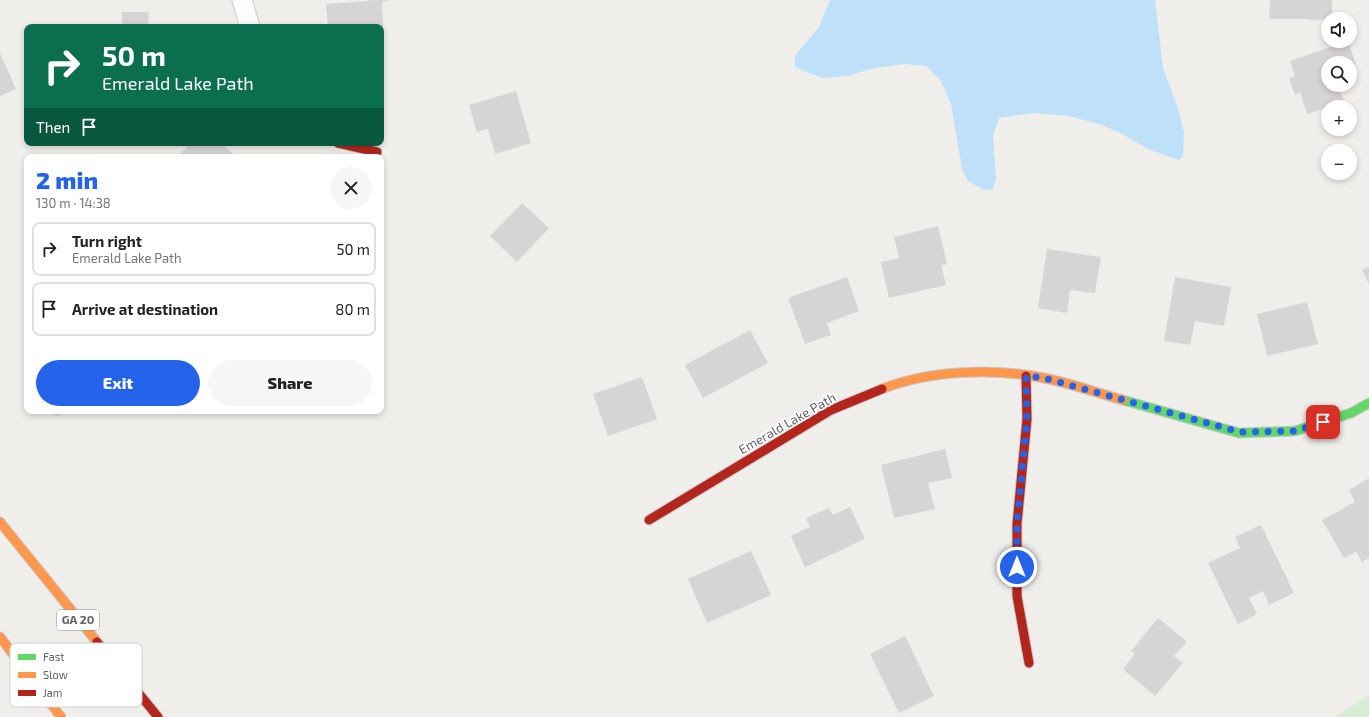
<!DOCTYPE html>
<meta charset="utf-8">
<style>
:root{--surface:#fff;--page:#f6f6f6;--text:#222;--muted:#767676;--line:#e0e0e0;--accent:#2563eb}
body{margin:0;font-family:"Exo 2",sans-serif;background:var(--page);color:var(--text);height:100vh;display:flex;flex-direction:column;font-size:15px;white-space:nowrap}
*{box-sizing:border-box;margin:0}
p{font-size:13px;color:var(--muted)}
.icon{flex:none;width:22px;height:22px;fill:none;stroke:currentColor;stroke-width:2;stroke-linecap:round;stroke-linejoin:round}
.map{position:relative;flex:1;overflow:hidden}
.panel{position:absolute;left:24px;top:154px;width:360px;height:260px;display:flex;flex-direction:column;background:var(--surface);border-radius:8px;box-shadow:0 2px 6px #0003}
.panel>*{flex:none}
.banner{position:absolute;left:24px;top:24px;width:360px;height:122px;border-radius:8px;box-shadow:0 2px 6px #0003;background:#0b6e4f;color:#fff;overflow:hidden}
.buttons{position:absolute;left:1321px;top:12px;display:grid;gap:8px}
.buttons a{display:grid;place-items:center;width:36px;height:36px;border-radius:50%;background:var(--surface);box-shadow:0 2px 6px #0003;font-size:20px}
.pin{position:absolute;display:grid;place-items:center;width:34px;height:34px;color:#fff;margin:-17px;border-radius:8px;box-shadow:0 2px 6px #0006}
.me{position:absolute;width:44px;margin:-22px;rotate:0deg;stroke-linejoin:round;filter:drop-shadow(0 0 3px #0008)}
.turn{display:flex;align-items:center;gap:14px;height:84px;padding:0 12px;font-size:18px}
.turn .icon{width:52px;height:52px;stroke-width:2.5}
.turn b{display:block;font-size:28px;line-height:34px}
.then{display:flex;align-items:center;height:38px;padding:0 12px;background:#0003;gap:8px;font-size:15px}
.round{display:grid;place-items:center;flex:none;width:42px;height:42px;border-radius:21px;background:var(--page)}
.head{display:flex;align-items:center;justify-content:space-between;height:68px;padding:0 12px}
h1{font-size:24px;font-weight:800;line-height:30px;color:var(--accent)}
.button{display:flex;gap:8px;margin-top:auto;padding:8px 12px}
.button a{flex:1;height:46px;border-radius:24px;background:var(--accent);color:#fff;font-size:16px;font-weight:800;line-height:46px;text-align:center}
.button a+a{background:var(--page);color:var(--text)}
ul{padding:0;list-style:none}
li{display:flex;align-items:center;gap:12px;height:54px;margin:0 8px 6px;padding:0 4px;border:2px solid var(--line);border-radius:8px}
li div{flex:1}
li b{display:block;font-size:15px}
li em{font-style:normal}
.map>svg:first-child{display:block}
</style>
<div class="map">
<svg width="1369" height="717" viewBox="0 0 1369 717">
<rect width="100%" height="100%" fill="#efeeea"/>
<polygon fill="#d8ebd6" points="1369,695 1369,717 1334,717"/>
<polygon fill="#bfe0f9" points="830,0 1155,0 1163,68 1177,106 1184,131 1183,157 1179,160 1150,150 1122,134 1102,125 1069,116 1034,113 999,118 993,135 996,180 992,190 982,189 968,181 962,169 951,104 941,81 926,66 904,64 870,69 848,76 822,78 795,67 795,56 819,27"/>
<g fill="#d6d5d3">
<polygon points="369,0 388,0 388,1 382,2 384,46 381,46 381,27 328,27 326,4 369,1"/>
<polygon points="1270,0 1332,0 1332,19 1309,20 1309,19 1269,19"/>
<polygon points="122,12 149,12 148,27 122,27"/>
<polygon points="1348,41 1356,65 1350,67 1350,63 1328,63 1328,85 1338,85 1344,102 1307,114 1300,92 1295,95 1289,78 1295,76 1290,61"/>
<polygon points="0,53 16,89 0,96"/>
<polygon points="516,91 531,143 495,154 488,129 477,132 469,105"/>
<polygon points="191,143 222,143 236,157 177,157"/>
<polygon points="522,203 549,228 517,262 490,236"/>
<polygon points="938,226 947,264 941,265 946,285 889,298 881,262 899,258 894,237"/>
<polygon points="1047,249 1101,257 1095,293 1070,290 1067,313 1038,308"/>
<polygon points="1369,267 1369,284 1362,270"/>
<polygon points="847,277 859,311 827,323 831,335 805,344 788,298"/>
<polygon points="1175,277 1231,287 1224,326 1195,321 1190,345 1164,341"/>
<polygon points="1307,302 1318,344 1267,356 1257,314"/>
<polygon points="750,330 768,363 703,398 685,365"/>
<polygon points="642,377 657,419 608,436 593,394"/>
<polygon points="53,411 70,411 56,417"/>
<polygon points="945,449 952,478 928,483 935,509 894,518 881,465"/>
<polygon points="1369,478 1369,558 1362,562 1356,552 1344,558 1322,520 1355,502 1349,490"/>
<polygon points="850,507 865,539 805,567 791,536 810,527 806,518 829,508 833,515"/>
<polygon points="1261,525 1294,593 1269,605 1263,591 1249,598 1257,614 1238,624 1208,563 1240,548 1235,537"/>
<polygon points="751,551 771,595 707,623 688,579"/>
<polygon points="1158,618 1187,642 1174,656 1183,663 1155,696 1123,669 1135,654 1131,651"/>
<polygon points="905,636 934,696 899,713 870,654"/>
</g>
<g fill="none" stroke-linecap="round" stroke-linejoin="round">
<defs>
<polyline id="street" points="242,0 250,27"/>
<polyline id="fast" points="1123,400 1239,433 1295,431 1351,413 1369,403"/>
<g id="slow">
<path d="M882 389C930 370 993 368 1044 378 1070 383 1097 393 1123 400"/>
<polyline points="0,522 97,642"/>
<polyline points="0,637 61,717"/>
</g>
<g id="jam">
<polyline points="338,143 377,152"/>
<polyline points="1026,376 1027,419 1017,524 1017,596 1029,663"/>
<polyline points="649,520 831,410 882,389"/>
<polyline points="97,642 158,717"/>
</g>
</defs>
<use href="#street" stroke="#cbcccc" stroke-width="21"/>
<use href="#fast" stroke="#cacacb" stroke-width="11"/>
<use href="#slow" stroke="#cacacb" stroke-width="11"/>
<use href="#jam" stroke="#cacacb" stroke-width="11"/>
<use href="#street" stroke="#fdfcfc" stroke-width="19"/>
<use href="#fast" stroke="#63d668" stroke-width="9"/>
<use href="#slow" stroke="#ff974d" stroke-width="9"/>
<use href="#jam" stroke="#b3261e" stroke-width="9"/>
</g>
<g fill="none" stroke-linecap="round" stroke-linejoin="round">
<polyline stroke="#2563eb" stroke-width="7" stroke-dasharray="0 12.6" points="1017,567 1017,524 1027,419 1026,376 1044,378 1240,432 1295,431 1323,422"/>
</g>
<g text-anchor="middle" stroke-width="3.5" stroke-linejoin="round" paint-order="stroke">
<rect fill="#fff" stroke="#8f9295" stroke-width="1" x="57" y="610" width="42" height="20" rx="3"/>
<g font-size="12" font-weight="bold" fill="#5f6368">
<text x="78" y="624">GA 20</text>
</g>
<g font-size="13" fill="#5f6368" stroke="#fff">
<text transform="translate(787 423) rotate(-30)" y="5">Emerald Lake Path</text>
</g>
</g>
<rect x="10" y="643" width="132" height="64" rx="6" fill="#fff" stroke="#cfd0d2" stroke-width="1"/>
<rect x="18" y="654" width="18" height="6" fill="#63d668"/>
<rect x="18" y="672" width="18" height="6" fill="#ff974d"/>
<rect x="18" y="690" width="18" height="6" fill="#b3261e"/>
<g font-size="11" fill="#5f6368">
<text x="43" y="661">Fast</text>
<text x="43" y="679">Slow</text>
<text x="43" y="697">Jam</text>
</g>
</svg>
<div class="buttons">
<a><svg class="icon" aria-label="sound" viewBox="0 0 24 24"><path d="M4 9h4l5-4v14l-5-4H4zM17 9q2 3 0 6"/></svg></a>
<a><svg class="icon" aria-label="search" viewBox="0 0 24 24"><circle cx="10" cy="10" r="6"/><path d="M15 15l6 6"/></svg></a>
<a>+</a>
<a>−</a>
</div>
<div class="pin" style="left:1323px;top:422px;background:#d93025"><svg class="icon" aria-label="arrive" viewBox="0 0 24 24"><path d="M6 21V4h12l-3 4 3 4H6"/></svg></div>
<svg class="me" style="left:1017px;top:567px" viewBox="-20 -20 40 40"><circle r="17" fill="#2563eb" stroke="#fff" stroke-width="3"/><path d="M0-11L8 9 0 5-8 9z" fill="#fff"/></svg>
<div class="banner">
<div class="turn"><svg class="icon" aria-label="right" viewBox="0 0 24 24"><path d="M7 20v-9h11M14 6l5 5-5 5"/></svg><div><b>50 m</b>Emerald Lake Path</div></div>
<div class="then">Then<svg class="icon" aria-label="arrive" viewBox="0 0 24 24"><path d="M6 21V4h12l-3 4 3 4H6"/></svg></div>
</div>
<section class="panel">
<div class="head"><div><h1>2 min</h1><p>130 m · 14:38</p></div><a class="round"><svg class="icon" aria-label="close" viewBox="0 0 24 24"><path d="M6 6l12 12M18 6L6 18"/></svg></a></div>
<ul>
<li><svg class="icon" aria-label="right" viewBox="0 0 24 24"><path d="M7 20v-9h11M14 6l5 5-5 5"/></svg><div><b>Turn right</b><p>Emerald Lake Path</p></div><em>50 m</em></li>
<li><svg class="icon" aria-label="arrive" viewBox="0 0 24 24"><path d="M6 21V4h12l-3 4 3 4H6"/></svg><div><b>Arrive at destination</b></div><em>80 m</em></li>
</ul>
<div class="button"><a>Exit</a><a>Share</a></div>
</section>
</div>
